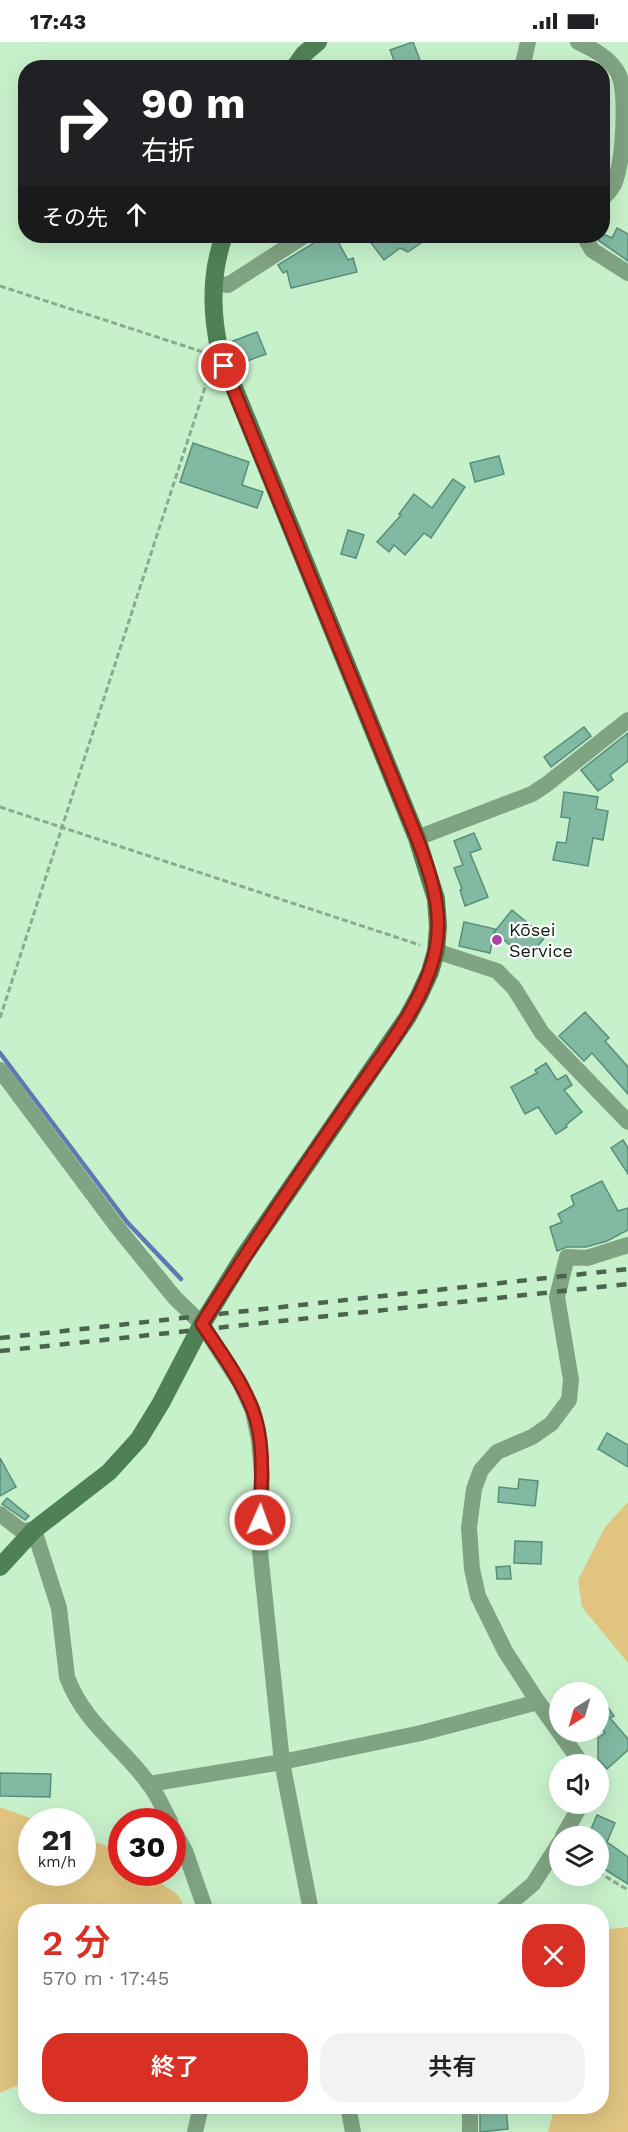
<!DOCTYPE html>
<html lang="ja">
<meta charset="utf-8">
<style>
:root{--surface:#fff;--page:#f2f2f2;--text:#202124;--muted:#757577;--accent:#d93025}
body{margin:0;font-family:"Work Sans","Noto Sans JP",sans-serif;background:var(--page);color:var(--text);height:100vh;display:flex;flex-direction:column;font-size:22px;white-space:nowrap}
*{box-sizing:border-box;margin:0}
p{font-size:20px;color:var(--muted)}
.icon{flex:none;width:33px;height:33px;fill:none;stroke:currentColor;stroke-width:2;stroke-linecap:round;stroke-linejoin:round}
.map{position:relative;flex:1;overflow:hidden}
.side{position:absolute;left:18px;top:1862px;width:591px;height:210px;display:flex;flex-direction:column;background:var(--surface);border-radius:24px;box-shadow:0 6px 24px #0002}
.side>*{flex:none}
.top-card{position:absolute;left:18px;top:18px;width:592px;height:183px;border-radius:24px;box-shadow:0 6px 24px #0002;background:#202124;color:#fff;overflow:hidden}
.needle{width:39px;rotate:217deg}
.buttons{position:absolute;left:549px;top:1640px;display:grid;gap:12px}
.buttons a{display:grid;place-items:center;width:60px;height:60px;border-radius:50%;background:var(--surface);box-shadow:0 6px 24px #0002;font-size:30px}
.speed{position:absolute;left:18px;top:1766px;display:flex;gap:12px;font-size:30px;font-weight:700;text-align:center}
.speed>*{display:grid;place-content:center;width:78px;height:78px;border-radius:50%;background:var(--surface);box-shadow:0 6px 24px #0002;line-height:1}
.speed small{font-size:15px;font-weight:400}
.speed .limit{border:9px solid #d22;background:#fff;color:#111}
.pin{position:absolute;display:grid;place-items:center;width:51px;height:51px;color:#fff;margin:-26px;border:3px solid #fff;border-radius:50%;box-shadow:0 2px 6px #0007}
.me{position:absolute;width:66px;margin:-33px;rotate:2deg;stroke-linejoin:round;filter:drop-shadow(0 0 4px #0008)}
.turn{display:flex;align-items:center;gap:21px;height:126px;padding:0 24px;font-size:27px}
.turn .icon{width:78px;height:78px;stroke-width:2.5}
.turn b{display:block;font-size:42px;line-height:51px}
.then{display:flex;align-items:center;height:57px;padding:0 24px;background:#0003;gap:12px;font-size:22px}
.round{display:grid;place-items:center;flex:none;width:63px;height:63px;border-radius:24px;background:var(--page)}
.head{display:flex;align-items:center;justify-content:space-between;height:102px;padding:0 24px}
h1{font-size:36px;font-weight:600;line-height:45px;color:var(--accent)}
.action{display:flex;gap:12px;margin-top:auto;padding:12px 24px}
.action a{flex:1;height:69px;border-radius:24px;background:var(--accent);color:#fff;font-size:24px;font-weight:600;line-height:69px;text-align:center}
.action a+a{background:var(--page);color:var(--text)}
.status{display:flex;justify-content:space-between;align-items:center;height:42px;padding:0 30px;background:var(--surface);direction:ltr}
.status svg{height:16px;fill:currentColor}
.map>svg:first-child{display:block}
</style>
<div class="status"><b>17:43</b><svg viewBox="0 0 49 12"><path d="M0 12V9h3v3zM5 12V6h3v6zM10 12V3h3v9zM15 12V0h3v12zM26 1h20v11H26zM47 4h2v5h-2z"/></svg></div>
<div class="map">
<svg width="628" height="2090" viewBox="0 0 628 2090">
<rect width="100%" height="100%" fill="#c7f1cb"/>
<g fill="#e0c480">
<polygon points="628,1460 628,1621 582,1565 578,1538 605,1485"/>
<polygon points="0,1765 38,1779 32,1779 32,1830 82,1830 83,1795 104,1803 121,1814 122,1830 144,1830 178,1853 187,1869 26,1869 25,2040 0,2051"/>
<polygon points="628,1885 628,2090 548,2090 555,2064 602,2064 602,1888"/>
</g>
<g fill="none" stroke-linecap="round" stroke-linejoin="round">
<polyline stroke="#5e79b2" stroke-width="4.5" points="0,1011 127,1180 181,1237"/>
</g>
<g fill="#81b9a2" stroke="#588f7a" stroke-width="1.5">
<polygon points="413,0 423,26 397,26 390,8"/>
<polygon points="617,186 628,192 628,219 598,198 603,192 612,196"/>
<polygon points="325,194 335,194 348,218 353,216 357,230 291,246 287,229 283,231 278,223"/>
<polygon points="366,194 431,194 408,210 400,206 384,218"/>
<polygon points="257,290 266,312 242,321 233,299"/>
<polygon points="193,401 249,420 242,443 263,450 257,466 180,440"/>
<polygon points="499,414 504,432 475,440 470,421"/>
<polygon points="453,437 465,445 431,496 424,491 405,513 394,503 389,510 377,500 401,473 399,472 414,452 432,466"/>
<polygon points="348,488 364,493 356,516 341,512"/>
<polygon points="584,685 591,694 551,725 544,715"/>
<polygon points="628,691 628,719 610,733 613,738 598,749 581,728"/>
<polygon points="564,750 598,755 596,767 608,769 603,798 593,796 588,824 553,818 557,800 566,801 570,776 561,775"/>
<polygon points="474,791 481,807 470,811 488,855 465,864 460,848 462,847 454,826 463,823 454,799"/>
<polygon points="512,868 545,895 527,917 494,890 490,911 459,904 464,880 495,887 495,889"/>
<polygon points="585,970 609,996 605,999 628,1025 628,1052 592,1011 584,1019 559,994"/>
<polygon points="546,1021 557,1038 566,1033 572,1043 564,1048 582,1070 566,1083 567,1085 556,1092 538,1065 525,1072 511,1045 537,1031 535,1028"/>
<polygon points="623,1098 628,1106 628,1132 611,1106"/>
<polygon points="602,1139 618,1169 628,1166 628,1188 607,1199 586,1205 567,1205 557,1209 550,1185 562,1180 558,1172 574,1163 571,1154"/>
<polygon points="607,1391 628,1403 628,1425 598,1407"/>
<polygon points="0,1416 16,1445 0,1454"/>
<polygon points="519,1437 538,1439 535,1464 498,1460 499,1445 518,1447"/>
<polygon points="7,1456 29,1474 25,1478 2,1462"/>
<polygon points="515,1499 542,1500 541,1522 514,1521"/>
<polygon points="510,1524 511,1537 497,1537 496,1525"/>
<polygon points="598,1651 614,1674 610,1676 628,1697 628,1708 607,1727 598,1717 598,1696 605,1691 600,1683 598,1684"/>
<polygon points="0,1731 51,1732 50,1755 0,1754"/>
<polygon points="597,1773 615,1781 607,1800 628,1815 628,1842 598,1823 598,1794 588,1794"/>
<polygon points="506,2067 508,2087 480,2090 480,2069"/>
</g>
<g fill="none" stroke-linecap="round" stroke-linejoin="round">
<g stroke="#8aab8d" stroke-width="3" stroke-dasharray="6 3" stroke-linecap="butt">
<polyline points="0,244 203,310"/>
<polyline points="0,765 420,903"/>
<polyline points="0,976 210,330"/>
<polyline points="598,1830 628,1848"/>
</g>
<g stroke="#80a383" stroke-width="16">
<path d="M578 0C593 7 610 16 618 31 628 51 623 115 616 137 614 145 608 151 603 156"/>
<polyline points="522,26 528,0"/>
<polyline points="584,194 592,208 628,231"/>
<polyline points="213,241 228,243 304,194"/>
<polyline points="417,796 532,752 547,742 628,678"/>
<polyline points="436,909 497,929 514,946 542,991 628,1080"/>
<polyline points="0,1028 118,1186 175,1256 202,1282 240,1341 253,1369 259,1399 262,1434 259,1500 282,1720 311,1869"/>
<path d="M0 1472 22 1489 34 1488 59 1566 67 1635C85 1683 122 1704 149 1742 158 1753 163 1767 170 1779"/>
<polyline points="582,1722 538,1660 505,1609 478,1554 472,1527 469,1486 474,1447 481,1428 497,1410 532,1395 551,1382 569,1358 571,1338 557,1255 567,1215 587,1216 628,1203"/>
<polyline points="149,1742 282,1720 421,1691 538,1660"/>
<polyline points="172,1785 185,1809 206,1869"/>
<polyline points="563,1794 582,1761"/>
<polyline points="501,1869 533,1842 560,1800"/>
<polyline points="348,2064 353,2090"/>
<polyline points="470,2064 470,2090"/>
<polyline points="195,2090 201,2064"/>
</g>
<g stroke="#4e8255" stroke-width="18">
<polyline points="294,26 304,12 318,0"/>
<path d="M0 1525 34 1488 109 1430 139 1397 161 1361 202 1282 244 1214 407 976 419 954 430 930 436 909 438 884 436 857 417 796 220 311C211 271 210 232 224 194"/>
</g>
<g stroke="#4c644f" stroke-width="4.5" stroke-dasharray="10 10" stroke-linecap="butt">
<polyline points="0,1296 628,1227"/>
<polyline points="0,1309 628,1242"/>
</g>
</g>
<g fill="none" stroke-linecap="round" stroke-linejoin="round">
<defs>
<path id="route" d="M224 324 417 796C431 833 444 870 435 910 423 965 376 1020 345 1066 296 1138 247 1208 202 1282 220 1309 240 1336 252 1366 266 1401 261 1442 260 1478"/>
</defs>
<use href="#route" stroke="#8d1f18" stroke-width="15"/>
<use href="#route" stroke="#d93025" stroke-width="10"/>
</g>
<circle fill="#a944a9" stroke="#fff" stroke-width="2" cx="497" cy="898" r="6"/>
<g text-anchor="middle" stroke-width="4.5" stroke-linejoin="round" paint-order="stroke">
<g font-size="18" fill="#0e1d10" stroke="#fff" text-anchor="start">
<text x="509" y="894">Kōsei<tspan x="509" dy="21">Service</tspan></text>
</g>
</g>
</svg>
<div class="buttons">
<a><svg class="needle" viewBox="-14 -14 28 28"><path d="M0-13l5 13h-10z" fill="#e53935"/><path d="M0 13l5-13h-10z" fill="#757577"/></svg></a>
<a><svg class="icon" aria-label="sound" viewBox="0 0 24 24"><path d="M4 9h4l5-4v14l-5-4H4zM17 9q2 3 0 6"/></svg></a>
<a><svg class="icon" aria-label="layers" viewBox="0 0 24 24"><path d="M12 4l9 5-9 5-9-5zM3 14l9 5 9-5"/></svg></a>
</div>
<div class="speed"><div>21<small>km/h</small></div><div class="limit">30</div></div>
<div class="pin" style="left:224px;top:324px;background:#d93025"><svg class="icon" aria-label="arrive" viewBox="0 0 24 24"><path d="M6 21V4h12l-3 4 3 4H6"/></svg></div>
<svg class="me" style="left:260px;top:1478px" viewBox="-20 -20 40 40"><circle r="17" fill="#d93025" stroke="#fff" stroke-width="3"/><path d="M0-11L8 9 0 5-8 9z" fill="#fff"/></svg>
<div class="top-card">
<div class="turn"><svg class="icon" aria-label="right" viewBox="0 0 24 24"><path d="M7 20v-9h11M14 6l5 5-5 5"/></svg><div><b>90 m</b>右折</div></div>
<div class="then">その先<svg class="icon" aria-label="ahead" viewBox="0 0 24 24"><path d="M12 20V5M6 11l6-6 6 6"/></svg></div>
</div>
<section class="side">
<div class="head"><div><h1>2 分</h1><p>570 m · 17:45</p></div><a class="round" style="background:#d93025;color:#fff"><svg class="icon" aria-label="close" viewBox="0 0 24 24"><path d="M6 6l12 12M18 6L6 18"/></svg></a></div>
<div class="action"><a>終了</a><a>共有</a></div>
</section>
</div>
